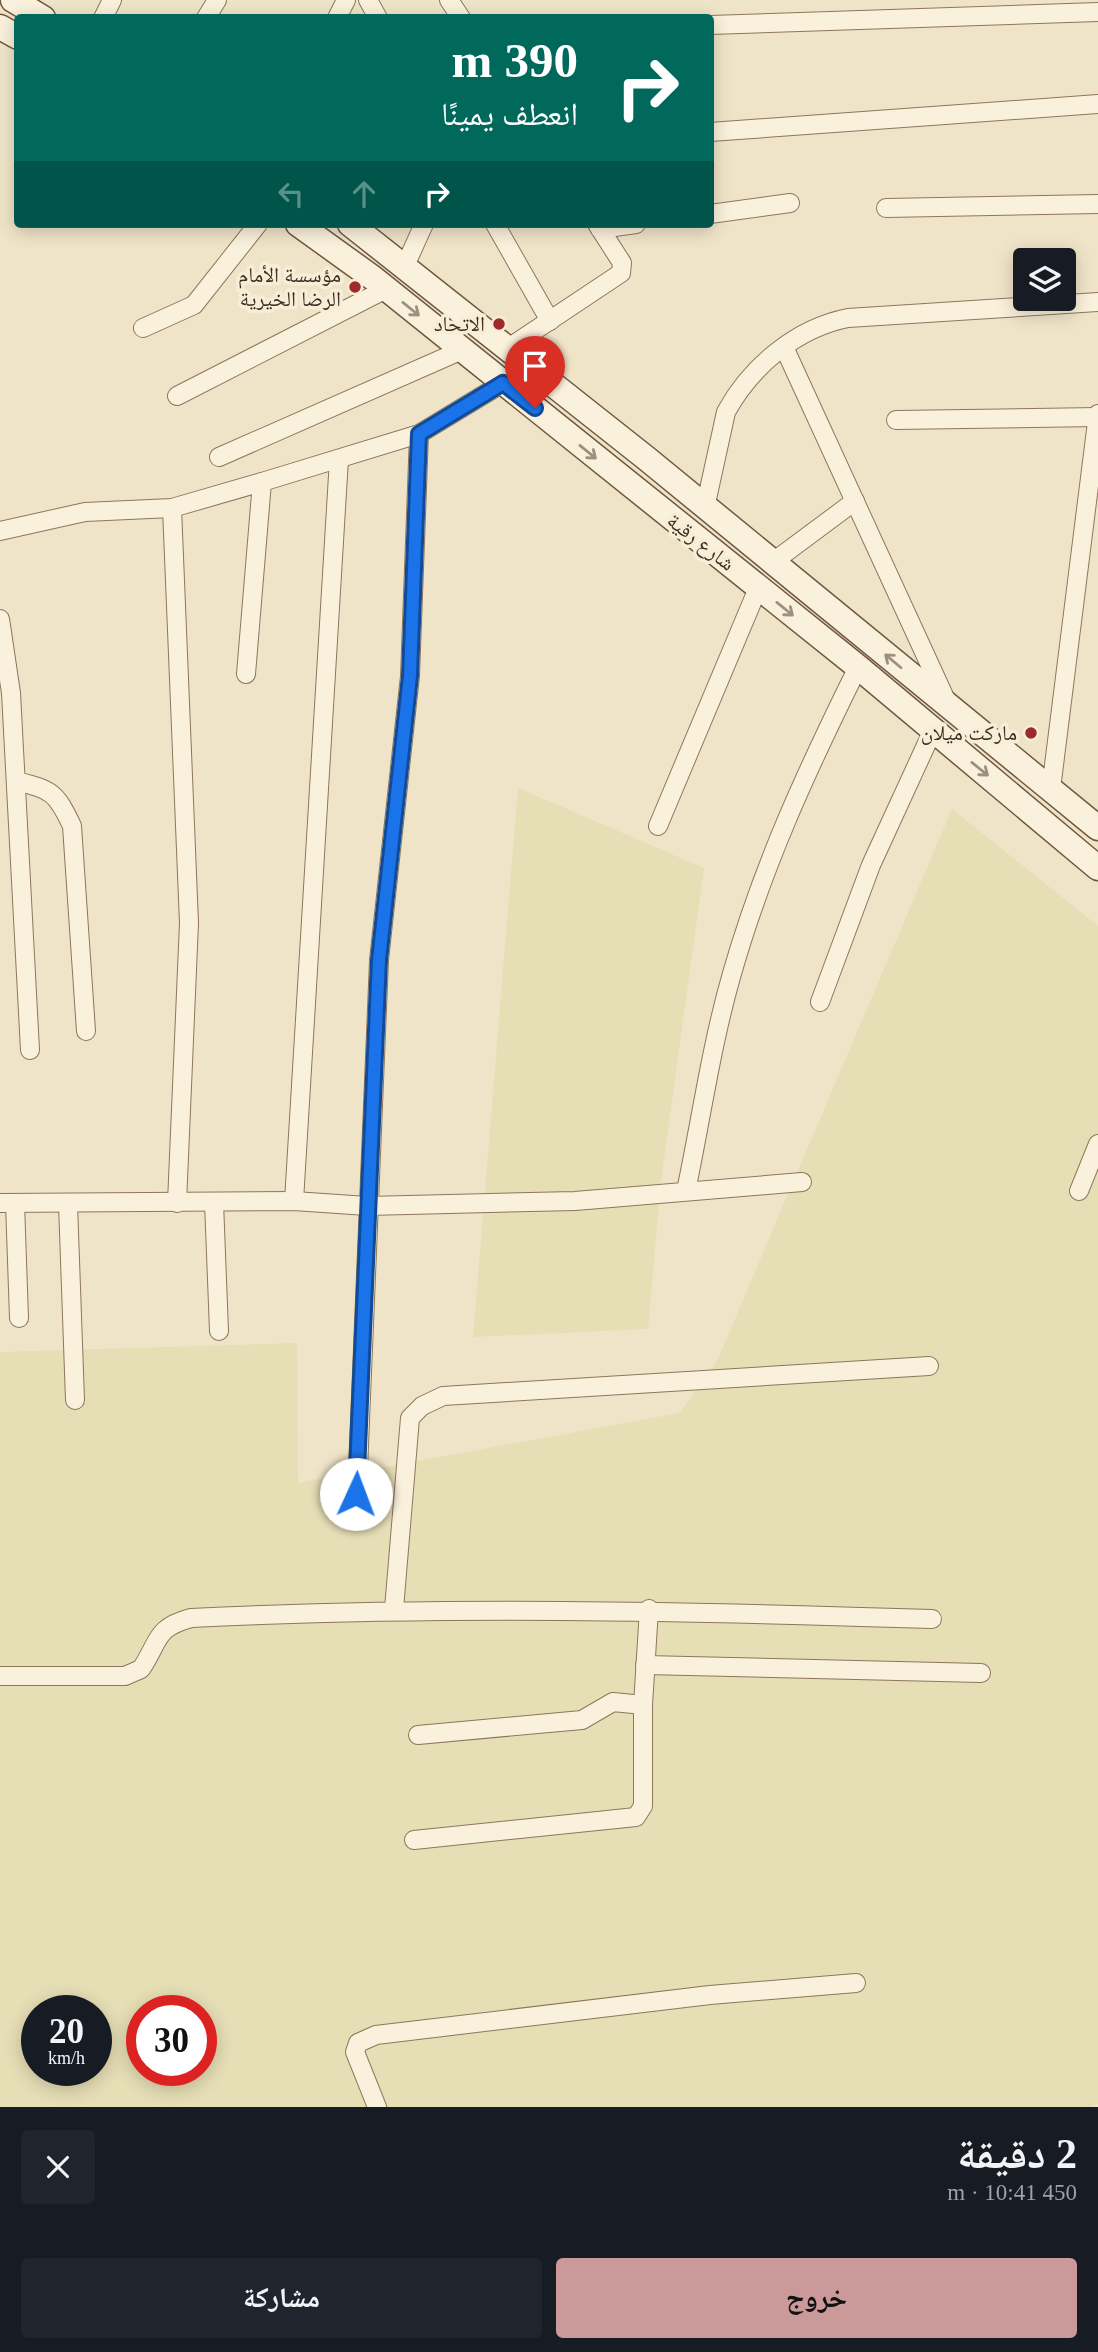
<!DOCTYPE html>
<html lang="ar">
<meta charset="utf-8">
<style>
:root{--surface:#171b24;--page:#20242c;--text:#f1f3f6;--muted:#9ea1a6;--accent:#cc999b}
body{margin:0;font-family:"Times New Roman","Noto Naskh Arabic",serif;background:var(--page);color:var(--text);direction:rtl;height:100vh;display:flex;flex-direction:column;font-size:26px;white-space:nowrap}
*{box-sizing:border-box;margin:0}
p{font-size:23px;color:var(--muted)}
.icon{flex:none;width:38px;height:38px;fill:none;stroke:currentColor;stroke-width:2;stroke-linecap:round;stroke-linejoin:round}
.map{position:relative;height:2107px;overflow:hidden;direction:ltr}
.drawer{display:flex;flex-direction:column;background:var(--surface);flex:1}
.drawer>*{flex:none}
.guide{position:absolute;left:14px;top:14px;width:700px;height:214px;border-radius:7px;box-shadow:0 4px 18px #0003;direction:rtl;background:#00695c;color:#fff;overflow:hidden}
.fabs{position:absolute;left:1013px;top:248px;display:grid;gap:14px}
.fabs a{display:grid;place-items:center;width:63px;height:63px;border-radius:7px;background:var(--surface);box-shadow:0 4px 18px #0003;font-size:35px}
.speed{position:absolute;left:21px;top:1995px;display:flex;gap:14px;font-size:35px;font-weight:700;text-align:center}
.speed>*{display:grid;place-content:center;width:91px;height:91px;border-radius:50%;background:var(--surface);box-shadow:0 4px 18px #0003;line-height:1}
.speed small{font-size:18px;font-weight:400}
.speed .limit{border:10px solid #d22;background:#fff;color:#111}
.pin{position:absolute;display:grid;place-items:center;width:60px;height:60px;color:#fff;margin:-72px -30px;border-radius:50% 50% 50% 0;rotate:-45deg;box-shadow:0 0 7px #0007}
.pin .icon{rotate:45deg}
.me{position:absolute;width:77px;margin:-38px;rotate:2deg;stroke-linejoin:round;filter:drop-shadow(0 0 5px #0008)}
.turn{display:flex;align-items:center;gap:24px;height:147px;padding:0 21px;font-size:32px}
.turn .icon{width:91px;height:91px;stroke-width:2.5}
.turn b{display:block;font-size:49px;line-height:60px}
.lanes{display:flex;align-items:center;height:66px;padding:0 21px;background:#0003;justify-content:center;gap:35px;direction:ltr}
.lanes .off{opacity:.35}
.round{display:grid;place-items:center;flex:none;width:74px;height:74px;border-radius:7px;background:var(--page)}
.headline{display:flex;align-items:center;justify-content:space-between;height:119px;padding:0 21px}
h1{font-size:42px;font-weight:700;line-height:52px}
.action{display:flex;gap:14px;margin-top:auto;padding:14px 21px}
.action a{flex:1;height:80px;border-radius:7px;background:var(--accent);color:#111;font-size:28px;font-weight:700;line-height:80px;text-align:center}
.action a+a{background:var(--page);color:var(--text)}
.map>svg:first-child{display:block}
</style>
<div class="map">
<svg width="1098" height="2107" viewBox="0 0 1098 2107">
<rect width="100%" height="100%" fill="#f0e4c8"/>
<g fill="#e6deb5" fill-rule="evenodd">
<polygon points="518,788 704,868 661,1181 648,1329 473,1337"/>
<path d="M952 809 1098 926V2104L1090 2107H0V1352L297 1343 298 1483 679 1413 717 1361ZM37 2011H96V2070H37ZM142 2011H201V2070H142Z"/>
</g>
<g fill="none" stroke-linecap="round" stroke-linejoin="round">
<defs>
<g id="street">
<polyline points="368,0 378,18"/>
<polyline points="449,0 461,18"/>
<polyline points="103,18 112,0"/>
<polyline points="206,18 217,0"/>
<polyline points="337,18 346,0"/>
<polyline points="710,25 1098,12"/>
<polyline points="710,132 1098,104"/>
<polyline points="886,208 1098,204"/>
<polyline points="710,214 790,203"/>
<polyline points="495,224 550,321"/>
<polyline points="600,229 636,224"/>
<polyline points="405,266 424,224"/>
<polyline points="143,328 194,305 258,224"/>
<polyline points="784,347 946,700"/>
<polyline points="507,349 621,273 622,263 597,224"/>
<polyline points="177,396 386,289"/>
<polyline points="896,420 1098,417"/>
<polyline points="219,457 462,350"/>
<polyline points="172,508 189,923 177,1203"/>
<path d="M705 508 726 412C751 366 797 328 848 318L1098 302"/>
<polyline points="0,531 85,512 172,508 262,482 419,434 503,383"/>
<polyline points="773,562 855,501"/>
<polyline points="0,619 11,693 30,1050"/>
<polyline points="246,674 262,482"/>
<path d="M16 781C52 790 56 792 72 826L86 1031"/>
<polyline points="1051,789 1098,414"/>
<polyline points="658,826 758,588"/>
<polyline points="820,1002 871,865 933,730"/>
<path d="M686 1191C701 1120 711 1047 731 977 762 867 807 770 858 667"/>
<polyline points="1079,1191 1098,1144"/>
<polyline points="294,1201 339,459"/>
<polyline points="214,1202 219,1331"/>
<polyline points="0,1203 294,1201 367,1206 575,1201 802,1182"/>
<polyline points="15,1203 19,1318"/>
<polyline points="68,1204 75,1400"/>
<polyline points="357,1494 379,960 410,676 419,434"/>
<polyline points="394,1609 410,1418 422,1406 443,1396 929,1366"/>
<polyline points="645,1665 981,1673"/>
<path d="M0 1676H125L141 1669C160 1641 154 1628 191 1618 439 1606 684 1611 932 1619"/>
<polyline points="418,1735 582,1720 613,1702 643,1705"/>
<polyline points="414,1840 636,1817 643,1806 643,1705 649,1609"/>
<polyline points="377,2107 355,2052 358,2043 376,2035 710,1995 856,1983"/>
</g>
<g id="secondary">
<polyline points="13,0 43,18"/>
<polyline points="0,27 18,37"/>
<polyline points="298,224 373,278 858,667 1098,868"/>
<polyline points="350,224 646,458 1098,828"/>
</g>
</defs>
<use href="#street" stroke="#8d765c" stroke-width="20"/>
<use href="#secondary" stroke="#6f573f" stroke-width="27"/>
<use href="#street" stroke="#faf1dc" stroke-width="18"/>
<use href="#secondary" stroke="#faf1dc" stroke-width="24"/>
</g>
<defs><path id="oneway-shaft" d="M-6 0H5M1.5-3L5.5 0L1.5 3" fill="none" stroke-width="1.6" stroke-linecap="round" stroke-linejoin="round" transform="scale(1.75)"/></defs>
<g stroke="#9c907e">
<use href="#oneway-shaft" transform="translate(411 309) rotate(39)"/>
<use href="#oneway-shaft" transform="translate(588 452) rotate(39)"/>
<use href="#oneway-shaft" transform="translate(785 609) rotate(39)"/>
<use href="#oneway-shaft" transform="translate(893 661) rotate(-140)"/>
<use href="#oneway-shaft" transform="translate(980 769) rotate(39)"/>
</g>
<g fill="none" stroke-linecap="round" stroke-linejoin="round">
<defs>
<polyline id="route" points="356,1494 379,960 410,676 419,434 503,383 535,408"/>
</defs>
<use href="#route" stroke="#114b97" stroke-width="18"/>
<use href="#route" stroke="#1a73e8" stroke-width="12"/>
</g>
<g fill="#9e2a2b" stroke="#f7eed8" stroke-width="2.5">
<circle cx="355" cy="287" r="7"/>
<circle cx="499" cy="324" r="7"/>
<circle cx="1031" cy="733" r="7"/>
</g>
<g text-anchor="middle" stroke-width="7" stroke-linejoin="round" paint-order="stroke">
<g font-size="21" fill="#3d2e20" stroke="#f7eed8" text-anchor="end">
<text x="341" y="282">مؤسسة الأمام<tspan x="341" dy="24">الرضا الخيرية</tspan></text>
<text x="485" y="331">الاتحاد</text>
<text x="1017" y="740">ماركت ميلان</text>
</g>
<g font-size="21" fill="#3d2e20" stroke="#f7eed8">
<text transform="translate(701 542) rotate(38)" y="7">شارع رقية</text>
</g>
</g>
</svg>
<div class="fabs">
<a><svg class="icon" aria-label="layers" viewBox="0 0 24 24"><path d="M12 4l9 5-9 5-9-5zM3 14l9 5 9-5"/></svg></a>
</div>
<div class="speed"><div>20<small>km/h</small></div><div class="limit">30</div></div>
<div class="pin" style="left:535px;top:408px;background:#d93025"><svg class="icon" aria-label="arrive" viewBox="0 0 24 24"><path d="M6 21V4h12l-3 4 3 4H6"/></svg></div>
<svg class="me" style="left:356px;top:1494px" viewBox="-20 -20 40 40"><circle r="19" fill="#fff"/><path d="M0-13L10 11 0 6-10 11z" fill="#1a73e8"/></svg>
<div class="guide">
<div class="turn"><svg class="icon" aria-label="right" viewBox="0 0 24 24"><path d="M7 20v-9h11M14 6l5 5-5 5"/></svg><div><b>390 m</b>انعطف يمينًا</div></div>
<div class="lanes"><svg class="icon off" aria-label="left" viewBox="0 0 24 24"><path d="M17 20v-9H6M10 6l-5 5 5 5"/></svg><svg class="icon off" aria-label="ahead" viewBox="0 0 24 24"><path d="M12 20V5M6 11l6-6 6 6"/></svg><svg class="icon" aria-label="right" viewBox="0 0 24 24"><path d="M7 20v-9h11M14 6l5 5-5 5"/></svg></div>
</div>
</div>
<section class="drawer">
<div class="headline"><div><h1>2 دقيقة</h1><p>450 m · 10:41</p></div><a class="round"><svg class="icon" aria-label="close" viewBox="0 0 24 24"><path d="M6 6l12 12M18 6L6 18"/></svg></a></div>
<div class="action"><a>خروج</a><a>مشاركة</a></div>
</section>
